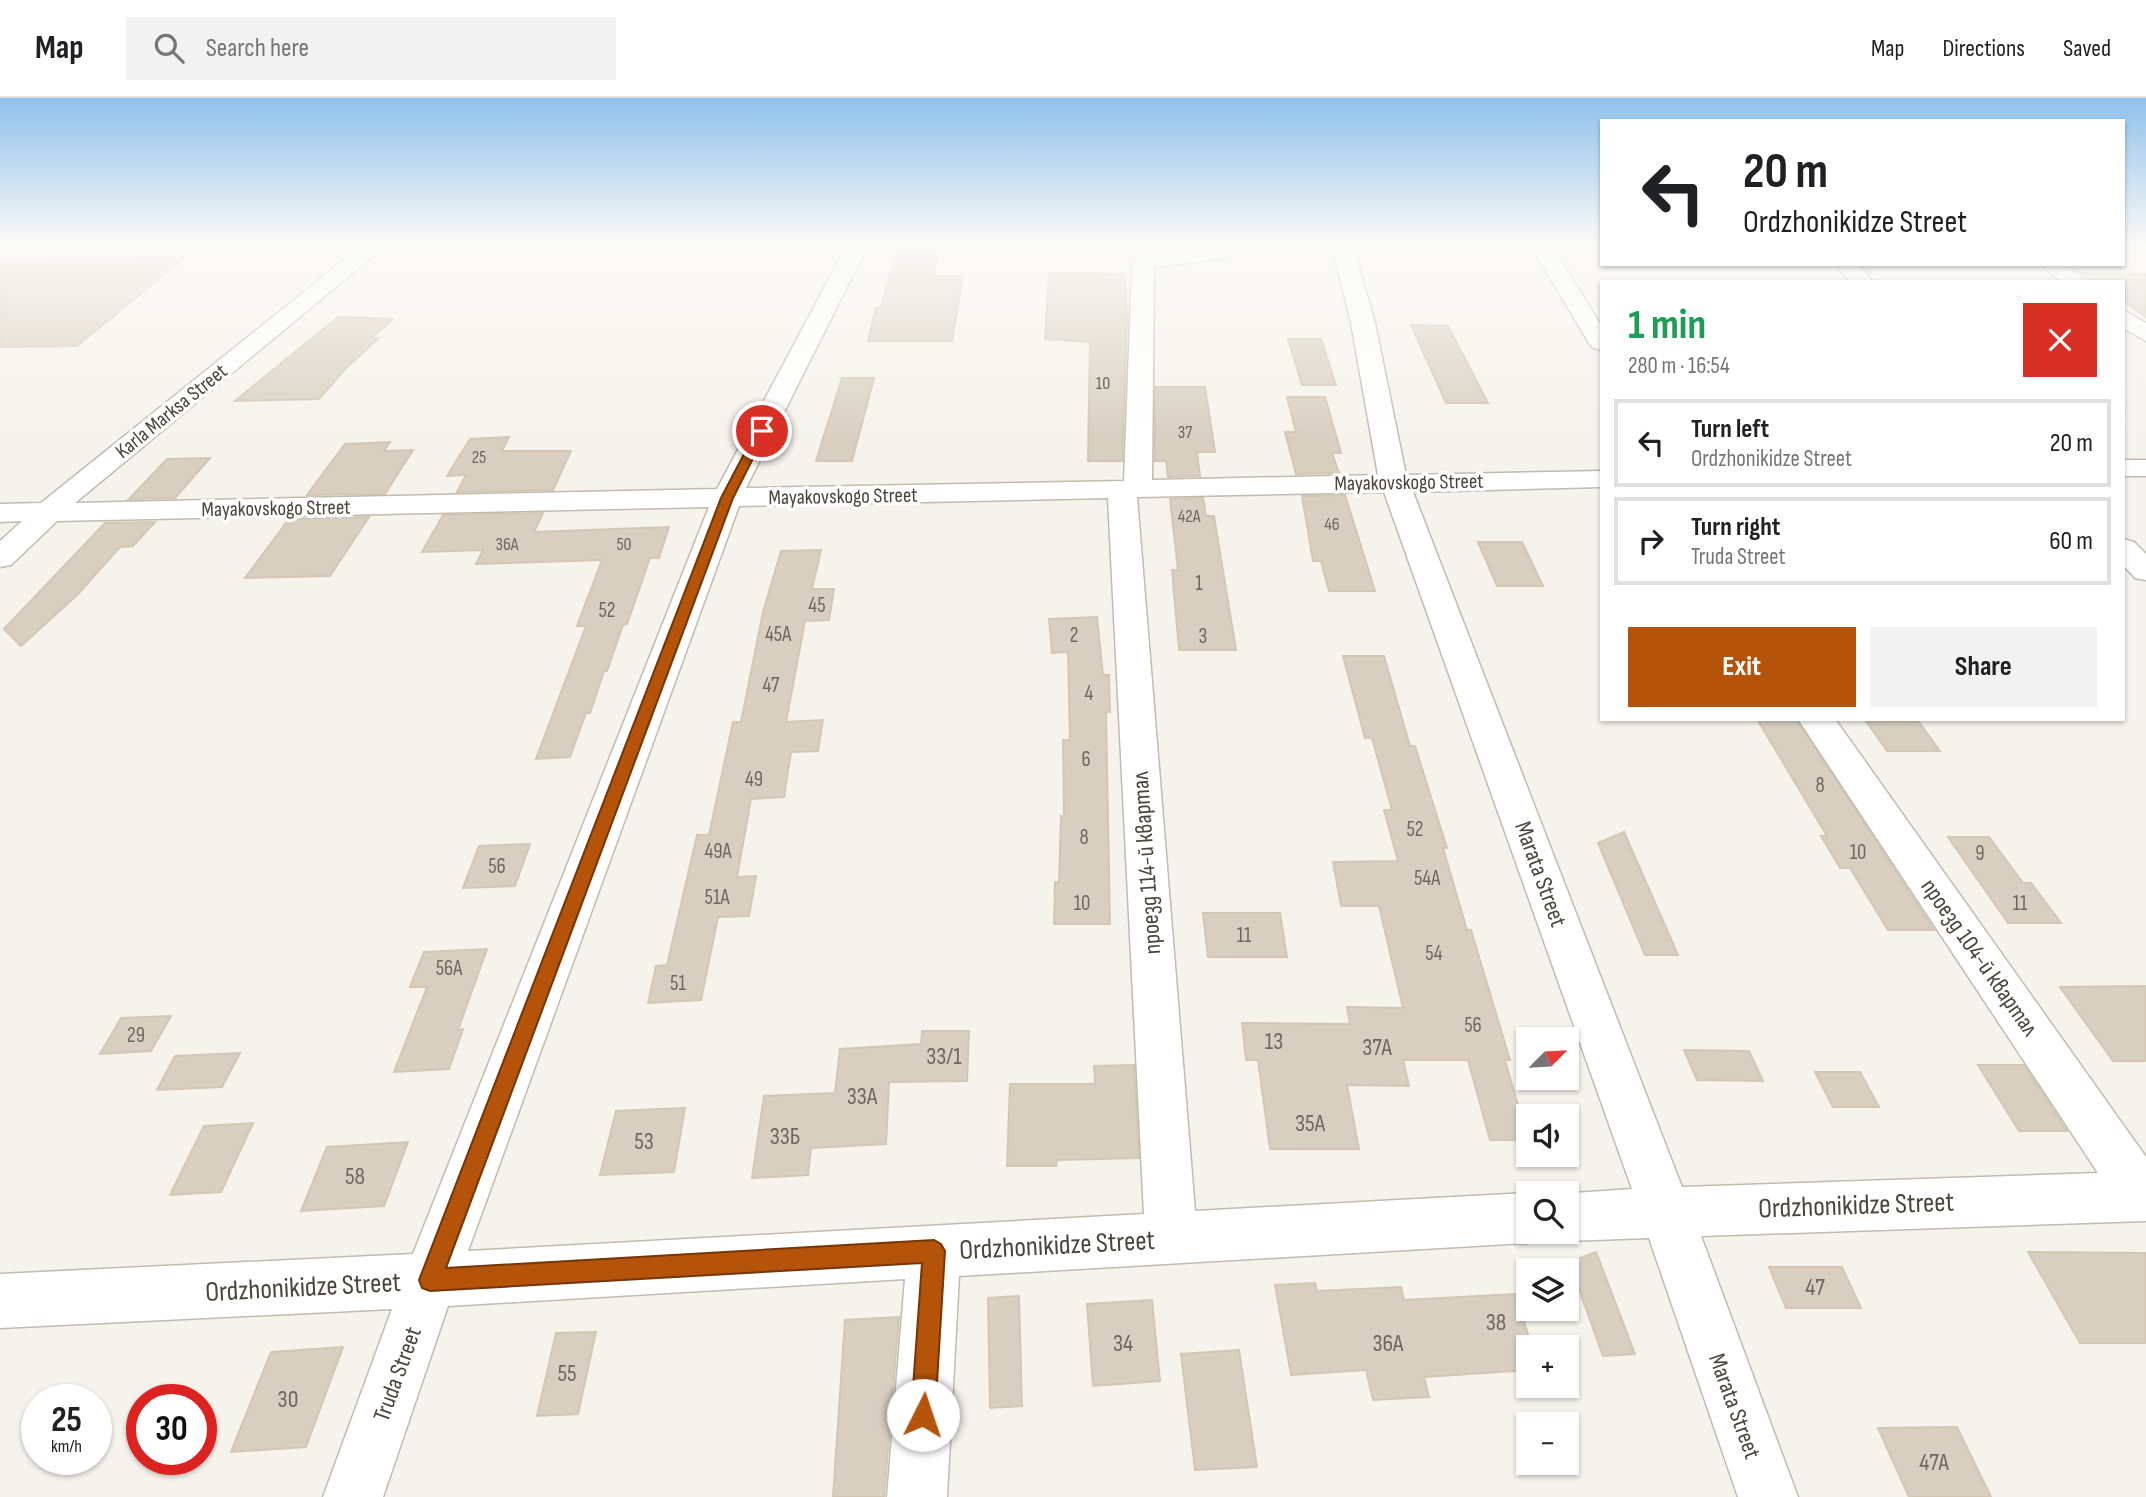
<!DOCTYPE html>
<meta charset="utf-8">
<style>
:root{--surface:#fff;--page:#f2f2f2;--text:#202124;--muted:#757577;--line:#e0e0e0;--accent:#b45309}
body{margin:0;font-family:"Sofia Sans Condensed",sans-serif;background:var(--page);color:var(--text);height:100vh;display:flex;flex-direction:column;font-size:26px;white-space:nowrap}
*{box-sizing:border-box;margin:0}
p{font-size:23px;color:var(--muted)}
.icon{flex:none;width:38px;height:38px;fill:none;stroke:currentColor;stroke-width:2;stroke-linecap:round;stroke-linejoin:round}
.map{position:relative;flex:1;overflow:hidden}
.side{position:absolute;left:1600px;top:182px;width:525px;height:441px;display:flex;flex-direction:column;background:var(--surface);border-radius:0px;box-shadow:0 2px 5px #0004}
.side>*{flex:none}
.banner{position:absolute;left:1600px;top:21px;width:525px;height:147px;border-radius:0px;box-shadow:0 2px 5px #0004;background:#fff;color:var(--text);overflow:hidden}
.needle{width:46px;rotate:66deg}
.tools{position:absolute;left:1516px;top:929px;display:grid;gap:14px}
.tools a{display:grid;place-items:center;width:63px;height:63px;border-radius:0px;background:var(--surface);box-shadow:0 2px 5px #0004;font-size:35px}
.speed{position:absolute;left:21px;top:1286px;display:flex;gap:14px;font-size:35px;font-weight:700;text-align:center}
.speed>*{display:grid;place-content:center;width:91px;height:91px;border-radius:50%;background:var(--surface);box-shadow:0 2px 5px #0004;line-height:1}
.speed small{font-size:18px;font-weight:400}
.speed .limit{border:10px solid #d22;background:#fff;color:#111}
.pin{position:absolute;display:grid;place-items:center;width:60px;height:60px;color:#fff;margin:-30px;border:4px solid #fff;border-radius:50%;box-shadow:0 2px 7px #0007}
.me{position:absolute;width:77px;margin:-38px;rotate:4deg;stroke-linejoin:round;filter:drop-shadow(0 0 5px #0008)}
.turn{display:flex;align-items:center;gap:24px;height:147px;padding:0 28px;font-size:32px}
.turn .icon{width:91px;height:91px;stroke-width:2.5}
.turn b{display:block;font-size:49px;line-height:60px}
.round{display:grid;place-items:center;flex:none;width:74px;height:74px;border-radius:0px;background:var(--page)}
.headline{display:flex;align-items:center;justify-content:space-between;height:119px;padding:0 28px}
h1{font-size:42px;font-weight:700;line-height:52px;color:#1e9e55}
.primary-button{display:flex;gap:14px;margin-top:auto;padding:14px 28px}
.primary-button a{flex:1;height:80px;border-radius:0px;background:var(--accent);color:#fff;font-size:28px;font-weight:700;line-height:80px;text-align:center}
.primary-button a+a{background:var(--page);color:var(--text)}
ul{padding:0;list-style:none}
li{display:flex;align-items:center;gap:21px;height:88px;margin:0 14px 10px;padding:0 14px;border:4px solid var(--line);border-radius:0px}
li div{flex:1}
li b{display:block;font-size:26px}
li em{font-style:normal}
header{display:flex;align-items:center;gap:42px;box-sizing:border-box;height:98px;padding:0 35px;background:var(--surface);border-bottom:2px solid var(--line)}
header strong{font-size:33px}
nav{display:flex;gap:38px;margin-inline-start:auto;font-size:24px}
.search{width:490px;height:63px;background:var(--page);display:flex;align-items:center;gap:18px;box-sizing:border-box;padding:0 24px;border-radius:0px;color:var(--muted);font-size:26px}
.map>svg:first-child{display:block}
</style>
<header>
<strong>Map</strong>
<div class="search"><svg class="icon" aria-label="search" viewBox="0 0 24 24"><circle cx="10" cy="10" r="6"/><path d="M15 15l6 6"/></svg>Search here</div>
<nav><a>Map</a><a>Directions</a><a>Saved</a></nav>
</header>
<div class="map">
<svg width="2146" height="1399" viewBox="0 0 2146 1399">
<rect width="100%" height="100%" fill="#f6f3ec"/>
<g fill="#d8cfc1" stroke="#d3c7b4" stroke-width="2">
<polygon points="896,153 938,153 933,178 963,178 952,243 868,243 876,210 881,210"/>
<polygon points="186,159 77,248 0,249 0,162"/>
<polygon points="1049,175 1125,176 1127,222 1122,363 1088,363 1090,244 1045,241"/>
<polygon points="2080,175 2146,176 2146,219 2123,203 2123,184 2094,184"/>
<polygon points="338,219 393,221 372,240 379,240 347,269 319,301 235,303"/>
<polygon points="1411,227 1448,228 1488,305 1446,305"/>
<polygon points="1288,241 1321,241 1336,287 1302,287"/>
<polygon points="842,280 874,280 852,363 816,363"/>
<polygon points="1155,289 1205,289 1215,354 1197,354 1200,378 1168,379 1166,363 1155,363"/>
<polygon points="1287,299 1325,299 1341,355 1332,355 1339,375 1296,376 1285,334 1296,334"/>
<polygon points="509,339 502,353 571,353 553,392 457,394 466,377 447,378 470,341"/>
<polygon points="390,344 384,353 413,352 385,396 307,397 345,346"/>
<polygon points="210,360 175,400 129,401 167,361"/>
<polygon points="1345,397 1375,493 1329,493 1321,463 1313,463 1302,398"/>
<polygon points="1203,400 1206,418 1214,418 1236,552 1179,552 1172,472 1178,472 1170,401"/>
<polygon points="543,415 534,434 669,429 659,460 650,460 627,526 623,527 607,573 604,573 590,615 586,615 570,659 536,661 586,528 577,528 602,462 476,466 483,452 422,454 443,417"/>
<polygon points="369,419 330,478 245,480 289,421"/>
<polygon points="155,424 133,448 120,449 78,496 21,548 4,531 105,425"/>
<polygon points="1478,444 1522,444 1543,488 1497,488"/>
<polygon points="821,452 812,491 834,491 829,522 805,523 786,624 823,622 818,653 791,654 784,699 751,701 737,779 756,778 749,818 718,819 701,902 648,905 656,868 667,867 697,737 709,737 733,624 741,624 763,514 781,453"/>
<polygon points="1097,519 1103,577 1109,577 1110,614 1106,614 1110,826 1054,826 1055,784 1059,784 1061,718 1064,718 1063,642 1070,642 1068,554 1052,555 1049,521"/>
<polygon points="1343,558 1384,558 1410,648 1415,648 1447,750 1443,750 1467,832 1471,832 1510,962 1505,962 1528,1042 1490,1042 1468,962 1403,962 1409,988 1347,987 1359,1051 1270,1051 1258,962 1246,962 1242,925 1350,926 1347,909 1403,910 1379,808 1341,808 1333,764 1398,763 1384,712 1392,712 1372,640 1365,640"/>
<polygon points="1757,621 1796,621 1934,832 1888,832 1850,770 1840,770 1821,738 1827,738"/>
<polygon points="1866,623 1918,623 1940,653 1887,653"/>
<polygon points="1624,734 1678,857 1645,857 1598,745"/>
<polygon points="1948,739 1989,739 2023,785 2031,785 2061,825 2008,825"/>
<polygon points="530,746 515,788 463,790 479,748"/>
<polygon points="1203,815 1280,815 1287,859 1208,859"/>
<polygon points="487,851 458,932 463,931 449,971 394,974 427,889 410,889 424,854"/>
<polygon points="2146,888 2146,963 2113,963 2060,889"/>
<polygon points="171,918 151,953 100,956 121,920"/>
<polygon points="922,933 969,933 967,983 889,984 886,1046 811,1050 808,1077 752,1080 764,998 835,995 840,951 921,946"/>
<polygon points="1684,952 1749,953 1763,983 1697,982"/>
<polygon points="240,955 222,989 157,992 175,958"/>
<polygon points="1134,967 1139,1060 1057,1062 1056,1068 1007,1068 1010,986 1095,986 1094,968"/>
<polygon points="1978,967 2024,967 2067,1033 2019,1033"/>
<polygon points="1815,974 1860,974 1879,1009 1833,1009"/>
<polygon points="685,1010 674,1074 600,1077 616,1013"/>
<polygon points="253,1025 221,1094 170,1097 204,1028"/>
<polygon points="408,1044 384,1108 301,1113 327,1049"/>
<polygon points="1596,1154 1635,1256 1603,1258 1569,1164"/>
<polygon points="2028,1154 2146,1155 2146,1245 2080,1245"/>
<polygon points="1769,1169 1842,1169 1861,1210 1786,1210"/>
<polygon points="1315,1185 1317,1193 1401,1189 1404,1202 1515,1196 1528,1236 1528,1272 1424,1279 1429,1299 1373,1302 1366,1272 1291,1277 1275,1187"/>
<polygon points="1019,1198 1022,1308 990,1310 988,1200"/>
<polygon points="1152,1202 1160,1283 1093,1288 1087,1206"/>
<polygon points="899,1219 884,1399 833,1399 845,1222"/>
<polygon points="596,1234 578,1316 537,1318 556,1235"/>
<polygon points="343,1249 306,1349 231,1354 271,1254"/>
<polygon points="1239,1252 1257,1369 1195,1372 1181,1256"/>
<polygon points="1957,1329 1991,1399 1909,1399 1878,1330"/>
</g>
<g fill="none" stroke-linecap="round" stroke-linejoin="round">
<defs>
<g id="minor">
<path d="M365 145H389L75 405 717 391 848 145H869L746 390 1124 383 1132 169 1139 157 1210 150 1211 145H1231L1227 160 1154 169 1152 382 1378 377 1351 225 1331 145H1352L1375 225 1406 377 1601 373V389L1413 394 1682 1089 2098 1075 1798 621H1835L2146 1059V1123L1701 1138 1798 1399H1738L1649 1140 1566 1143 1547 1135 1528 1145 959 1178 947 1399H887L905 1181 448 1208 383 1399H323L392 1211 0 1230V1176L413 1156 709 409 57 423 11 467 0 469V443L22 423 0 424V406L41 405ZM1384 394 1632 1091 1559 1096H1566V1134H1528V1095L1195 1113 1137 399ZM1108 400 1144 1116 468 1153 739 408Z"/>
<polygon points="1529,145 1550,145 1601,227 1601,252 1593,250 1589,245"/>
<polygon points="1835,166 1858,166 1873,184 1850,184"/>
<polygon points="2041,166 2066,166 2086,184 2061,184"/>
<polygon points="2123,212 2146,225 2146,243 2123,230"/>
<rect x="2123" y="362" width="23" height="16"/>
<polygon points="2123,441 2134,444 2146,456 2146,482 2135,480 2123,467"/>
</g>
</defs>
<use href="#minor" stroke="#c2bbae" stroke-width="3"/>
<use href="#minor" fill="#fff" fill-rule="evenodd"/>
</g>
<linearGradient id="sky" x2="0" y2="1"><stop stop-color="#8fc1ec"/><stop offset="0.43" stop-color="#fbfaf6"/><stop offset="1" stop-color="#fbfaf6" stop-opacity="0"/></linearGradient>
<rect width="2146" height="341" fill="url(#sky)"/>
<polygon fill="#b45309" stroke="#753606" stroke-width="2" points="762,330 767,333 733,400 446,1170 934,1142 941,1146 945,1153 935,1317 931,1326 923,1329 914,1326 911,1317 922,1165 430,1193 422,1190 419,1182 721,400 756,333"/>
<g text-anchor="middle" stroke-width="7" stroke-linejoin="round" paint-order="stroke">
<g font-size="18" fill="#6e675b">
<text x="1103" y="291">10</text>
<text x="1185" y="340">37</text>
<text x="479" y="365">25</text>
<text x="1189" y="424">42А</text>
<text x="1332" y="432">46</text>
<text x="507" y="452">36А</text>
<text x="624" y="452">50</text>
</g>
<g font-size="21" fill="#4b4439" stroke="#fff">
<text transform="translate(171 313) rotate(-39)" y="7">Karla Marksa Street</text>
<text transform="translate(1409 384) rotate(-1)" y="7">Mayakovskogo Street</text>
<text transform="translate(843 398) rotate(-1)" y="7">Mayakovskogo Street</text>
<text transform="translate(276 410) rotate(-1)" y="7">Mayakovskogo Street</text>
</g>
<g font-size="21" fill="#6e675b">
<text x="1199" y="492">1</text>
<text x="817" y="514">45</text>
<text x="607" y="519">52</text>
<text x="778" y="543">45А</text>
<text x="1074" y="544">2</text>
<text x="1203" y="545">3</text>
<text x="771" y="594">47</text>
<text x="1089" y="602">4</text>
<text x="1086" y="668">6</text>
<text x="754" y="688">49</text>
<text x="1820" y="694">8</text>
<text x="1415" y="738">52</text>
<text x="1084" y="746">8</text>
<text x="718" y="760">49А</text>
<text x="1858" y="761">10</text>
<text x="1980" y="762">9</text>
<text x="497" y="775">56</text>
<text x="1427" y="787">54А</text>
<text x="717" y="806">51А</text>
<text x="1082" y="812">10</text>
<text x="2020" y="812">11</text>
<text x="1244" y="844">11</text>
<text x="1434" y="862">54</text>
<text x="449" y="877">56А</text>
<text x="678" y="892">51</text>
<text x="1473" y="934">56</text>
<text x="136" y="944">29</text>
</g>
<g font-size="24" fill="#4b4439" stroke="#fff">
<text transform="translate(1146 765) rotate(-94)" y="8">проезд 114-й квартал</text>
<text transform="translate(1541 776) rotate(70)" y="8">Marata Street</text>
<text transform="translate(1980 859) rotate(55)" y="8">проезд 104-й квартал</text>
<text transform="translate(397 1276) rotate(-70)" y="8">Truda Street</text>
<text transform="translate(1735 1308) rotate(70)" y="8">Marata Street</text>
</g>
<g font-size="24" fill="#6e675b">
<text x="1274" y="951">13</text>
<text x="1377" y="957">37А</text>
<text x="944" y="966">33/1</text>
<text x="862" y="1006">33А</text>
<text x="1310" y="1033">35А</text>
<text x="785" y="1046">33Б</text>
<text x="644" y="1051">53</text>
<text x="355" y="1086">58</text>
<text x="1815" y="1197">47</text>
<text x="1496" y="1232">38</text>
<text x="1123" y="1253">34</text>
<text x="1388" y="1253">36А</text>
<text x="567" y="1283">55</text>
<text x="288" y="1309">30</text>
<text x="1934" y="1372">47А</text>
</g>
<g font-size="28" fill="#4b4439" stroke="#fff">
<text transform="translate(1856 1106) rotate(-2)" y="10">Ordzhonikidze Street</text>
<text transform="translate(1057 1146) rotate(-3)" y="10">Ordzhonikidze Street</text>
<text transform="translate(303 1188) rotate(-3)" y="10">Ordzhonikidze Street</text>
</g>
</g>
</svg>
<div class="tools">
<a><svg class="needle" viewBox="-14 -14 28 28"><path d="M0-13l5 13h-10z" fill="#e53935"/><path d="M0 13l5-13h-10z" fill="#757577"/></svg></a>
<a><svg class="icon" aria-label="sound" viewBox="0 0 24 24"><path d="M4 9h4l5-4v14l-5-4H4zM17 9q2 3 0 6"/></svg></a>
<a><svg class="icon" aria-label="search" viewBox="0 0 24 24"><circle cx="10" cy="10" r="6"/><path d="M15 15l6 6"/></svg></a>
<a><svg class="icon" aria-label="layers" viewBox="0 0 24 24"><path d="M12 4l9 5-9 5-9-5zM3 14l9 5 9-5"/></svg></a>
<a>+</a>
<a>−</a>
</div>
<div class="speed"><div>25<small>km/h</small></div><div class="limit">30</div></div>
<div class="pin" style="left:762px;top:333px;background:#d93025"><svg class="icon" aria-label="arrive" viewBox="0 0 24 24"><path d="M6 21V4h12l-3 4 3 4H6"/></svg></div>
<svg class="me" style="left:923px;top:1317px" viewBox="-20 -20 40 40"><circle r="19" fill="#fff"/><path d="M0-13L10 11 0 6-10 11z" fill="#b45309"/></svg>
<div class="banner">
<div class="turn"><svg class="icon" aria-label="left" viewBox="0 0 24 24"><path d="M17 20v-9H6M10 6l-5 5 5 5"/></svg><div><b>20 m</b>Ordzhonikidze Street</div></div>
</div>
<section class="side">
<div class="headline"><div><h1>1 min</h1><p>280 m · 16:54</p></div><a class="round" style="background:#d93025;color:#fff"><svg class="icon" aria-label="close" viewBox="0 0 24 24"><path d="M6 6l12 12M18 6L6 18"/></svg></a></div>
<ul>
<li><svg class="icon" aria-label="left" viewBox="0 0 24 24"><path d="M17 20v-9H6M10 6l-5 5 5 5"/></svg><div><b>Turn left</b><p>Ordzhonikidze Street</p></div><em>20 m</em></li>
<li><svg class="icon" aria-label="right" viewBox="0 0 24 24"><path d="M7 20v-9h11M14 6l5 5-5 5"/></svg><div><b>Turn right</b><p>Truda Street</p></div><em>60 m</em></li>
</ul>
<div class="primary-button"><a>Exit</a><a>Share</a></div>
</section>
</div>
